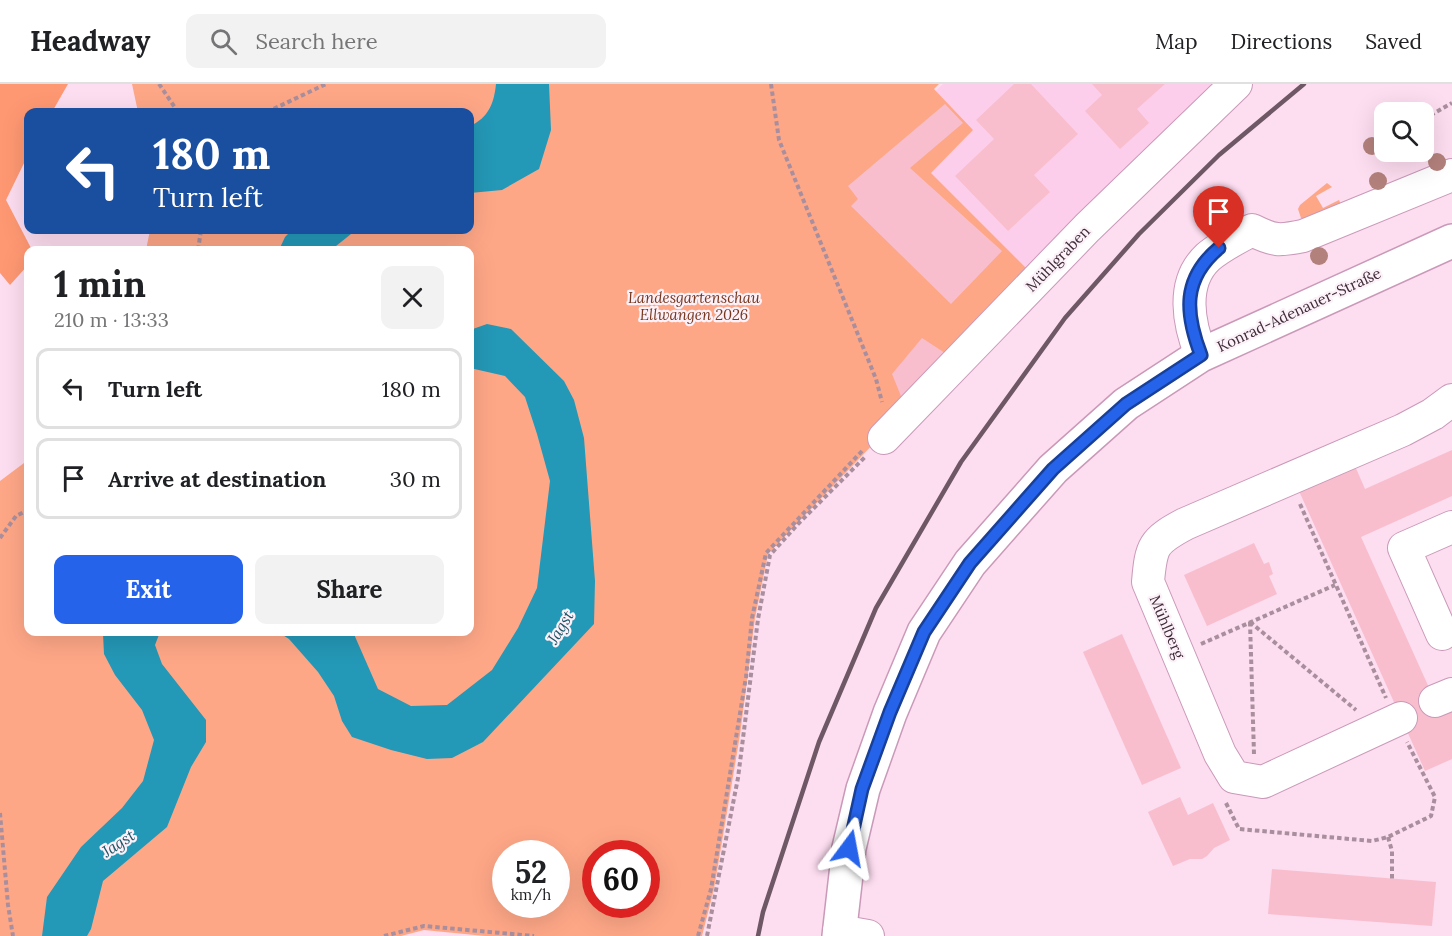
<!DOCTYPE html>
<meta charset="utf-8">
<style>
:root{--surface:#fff;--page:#f2f2f2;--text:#202124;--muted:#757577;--line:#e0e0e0;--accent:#2563eb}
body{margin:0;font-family:Lora,serif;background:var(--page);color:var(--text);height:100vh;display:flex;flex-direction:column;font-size:22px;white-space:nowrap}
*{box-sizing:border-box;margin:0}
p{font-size:20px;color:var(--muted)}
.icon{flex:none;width:33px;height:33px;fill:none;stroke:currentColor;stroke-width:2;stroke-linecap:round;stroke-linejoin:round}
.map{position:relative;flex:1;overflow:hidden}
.side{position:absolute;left:24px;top:162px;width:450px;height:390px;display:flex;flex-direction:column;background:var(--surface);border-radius:12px;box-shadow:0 6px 24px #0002}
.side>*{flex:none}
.hud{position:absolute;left:24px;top:24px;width:450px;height:126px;border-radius:12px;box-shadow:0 6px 24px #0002;background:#1a4fa0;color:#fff;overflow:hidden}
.fabs{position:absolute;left:1374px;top:18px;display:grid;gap:12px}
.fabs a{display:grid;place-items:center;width:60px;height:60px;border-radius:12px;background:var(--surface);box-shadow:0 6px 24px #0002;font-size:30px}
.speed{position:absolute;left:492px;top:756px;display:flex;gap:12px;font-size:30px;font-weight:700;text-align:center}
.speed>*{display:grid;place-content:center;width:78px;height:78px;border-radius:50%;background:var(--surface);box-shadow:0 6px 24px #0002;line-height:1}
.speed small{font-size:15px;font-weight:400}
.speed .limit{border:9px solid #d22;background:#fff;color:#111}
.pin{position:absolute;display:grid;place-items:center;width:51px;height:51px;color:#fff;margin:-62px -26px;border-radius:50% 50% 50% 0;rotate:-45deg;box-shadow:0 0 6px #0007}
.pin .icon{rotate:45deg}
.me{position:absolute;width:66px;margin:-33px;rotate:13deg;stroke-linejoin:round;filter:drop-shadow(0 0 4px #0008)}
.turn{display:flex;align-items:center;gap:21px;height:126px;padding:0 30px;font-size:27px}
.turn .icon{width:78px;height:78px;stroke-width:2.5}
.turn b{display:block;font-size:42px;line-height:51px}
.round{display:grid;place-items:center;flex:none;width:63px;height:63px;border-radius:12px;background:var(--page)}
.summary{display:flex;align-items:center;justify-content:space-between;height:102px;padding:0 30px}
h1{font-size:36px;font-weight:700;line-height:45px}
.cta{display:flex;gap:12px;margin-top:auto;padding:12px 30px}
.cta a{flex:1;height:69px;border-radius:12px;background:var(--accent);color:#fff;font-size:24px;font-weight:700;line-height:69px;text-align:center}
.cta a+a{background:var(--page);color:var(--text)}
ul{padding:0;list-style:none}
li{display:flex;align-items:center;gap:18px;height:81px;margin:0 12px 9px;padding:0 18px;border:3px solid var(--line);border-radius:12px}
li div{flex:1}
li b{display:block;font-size:22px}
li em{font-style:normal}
header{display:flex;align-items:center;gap:36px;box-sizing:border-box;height:84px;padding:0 30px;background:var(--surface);border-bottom:2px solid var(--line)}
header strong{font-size:28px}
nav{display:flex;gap:33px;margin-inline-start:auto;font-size:21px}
.search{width:420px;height:54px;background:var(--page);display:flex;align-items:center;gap:15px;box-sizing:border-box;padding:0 21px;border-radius:12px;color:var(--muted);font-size:22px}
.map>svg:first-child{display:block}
</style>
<header>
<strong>Headway</strong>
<div class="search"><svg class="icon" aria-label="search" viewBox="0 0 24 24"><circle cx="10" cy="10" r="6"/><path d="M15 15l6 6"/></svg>Search here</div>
<nav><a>Map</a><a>Directions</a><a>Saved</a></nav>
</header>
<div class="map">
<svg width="1452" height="852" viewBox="0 0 1452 852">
<rect width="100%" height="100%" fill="#fdddf0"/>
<polygon fill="#fdceeb" points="943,0 1223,0 966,255 837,97"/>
<g fill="#fea787" fill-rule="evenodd">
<path d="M132 0H939L934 5 973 46 931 89 1034 192 768 470 755 534 740 651 714 805 702 852H485L424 846 401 852H0V397L28 376V548H470V166H146L150 146H470V28H138ZM506 770H556V820H506ZM596 770H646V820H596Z"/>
<polygon points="1327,99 1332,103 1316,112 1323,124 1339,116 1341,121 1305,136 1301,134 1298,125 1300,121"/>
</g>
<polygon fill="#fe9872" points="0,0 68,0 52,28 28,28 28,71 6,116 32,166 28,166 28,181 10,201 0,189"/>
<g fill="#2498b7">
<path d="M496 0H549L551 46 539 85 502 106 470 109V42C488 34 494 20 496 0Z"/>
<polygon points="292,146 356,146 331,166 279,166 285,153"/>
<polygon points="487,240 511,245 564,297 574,316 584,354 595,497 594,540 483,658 452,674 427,675 391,666 352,653 342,637 334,612 318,588 289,555 278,548 353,548 378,605 411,622 447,621 492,586 518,544 537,504 550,397 537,350 525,313 505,292 470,284 470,246"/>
<polygon points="105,548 160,548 155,561 162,580 206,636 206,658 191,683 167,743 103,797 91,845 87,852 42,852 47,813 81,763 122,724 143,697 154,656 142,626 115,591 104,570 103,550"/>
</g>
<g fill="#f9becd">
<polygon points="1014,0 1031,0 1078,50 1034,91 1050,108 1008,147 955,92 994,55 976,36"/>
<polygon points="1092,0 1165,0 1137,25 1149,39 1120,65 1085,27 1102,11"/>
<polygon points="945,20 963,39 910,84 1002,167 951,220 851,122 858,115 848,102"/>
<polygon points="922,254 948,271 903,317 892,290"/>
<polygon points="1452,366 1452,412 1361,453 1440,628 1452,623 1452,675 1425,687 1299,407 1355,382 1365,405"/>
<polygon points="1254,459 1264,480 1269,478 1273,490 1269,492 1277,510 1207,542 1184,491"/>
<polygon points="1122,550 1181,684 1142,701 1083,568"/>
<polygon points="1180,713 1188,731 1213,719 1230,756 1214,764 1207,772 1202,775 1190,775 1173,782 1148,728"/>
<polygon points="1272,785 1436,798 1432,842 1268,830"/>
</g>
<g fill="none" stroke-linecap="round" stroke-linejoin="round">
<defs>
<g id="minor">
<path d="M1201 271C1189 241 1180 199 1208 173 1221 162 1237 154 1252 146 1274 157 1279 157 1303 152L1452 91"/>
<polyline points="884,354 1087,144 1236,0"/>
<polyline points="1442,550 1404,464 1452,443"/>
<polyline points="1435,617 1452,610"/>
<path d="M1401 634 1263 698 1234 693 1220 670 1148 498C1151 462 1153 457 1185 440L1403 346 1433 330 1452 316"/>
<polyline points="839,847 868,852"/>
</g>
<polyline id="major" points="839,852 849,764 863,705 890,629 924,548 970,479 1053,385 1126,320 1201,271 1452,157"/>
</defs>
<use href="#minor" stroke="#ca99b8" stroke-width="34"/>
<use href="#major" stroke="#ca99b8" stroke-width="36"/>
<g stroke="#a98f9e" stroke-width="4" stroke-dasharray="4.5 3" stroke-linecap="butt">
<polyline points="159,0 178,28"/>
<polyline points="771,0 779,56 876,295 882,318"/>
<polyline points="267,28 326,0"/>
<polyline points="1424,35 1452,19"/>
<polyline points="198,166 201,146"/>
<polyline points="1300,420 1386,614"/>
<polyline points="0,454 16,432 28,426"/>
<polyline points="1250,538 1356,626"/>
<polyline points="1250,538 1254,670"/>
<polyline points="1201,560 1335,501"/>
<polyline points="1226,719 1239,745 1372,757 1388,753 1431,732 1435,713 1407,658"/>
<polyline points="0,729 8,821 13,852"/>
<polyline points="1388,753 1392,767 1392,795"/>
<polyline points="384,852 424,842 534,852"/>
<polyline points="698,852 711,805 746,593 752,534 766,469 862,367"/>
<polyline points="707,852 738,694 758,535 770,471 798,440 866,372"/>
</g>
<use href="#minor" stroke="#fff" stroke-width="32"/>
<use href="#major" stroke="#fff" stroke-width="33"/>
<polyline stroke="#6e5866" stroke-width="4.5" points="758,852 763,828 819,658 876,524 961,378 1065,234 1139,150 1219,71 1304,0"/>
</g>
<g fill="#b3817c">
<circle cx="1372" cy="62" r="9"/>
<circle cx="1437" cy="78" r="9"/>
<circle cx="1378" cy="97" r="9"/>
<circle cx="1319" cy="172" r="9"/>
</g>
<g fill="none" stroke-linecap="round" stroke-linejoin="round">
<defs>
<path id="route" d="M849 764 862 705 890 628 924 548 970 479 1053 385 1126 320 1201 271C1185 229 1182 195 1219 164"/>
</defs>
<use href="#route" stroke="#184099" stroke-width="15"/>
<use href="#route" stroke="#2563eb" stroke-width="10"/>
</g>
<g text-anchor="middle" stroke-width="4.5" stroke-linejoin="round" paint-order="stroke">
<g font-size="15" fill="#3e2b37" stroke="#fcf1f8">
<text transform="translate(1058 175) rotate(-46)" y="5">Mühlgraben</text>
<text transform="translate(1299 226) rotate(-25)" y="5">Konrad-Adenauer-Straße</text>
<text transform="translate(1167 543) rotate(67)" y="5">Mühlberg</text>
</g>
<g font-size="15" font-style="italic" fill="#76361d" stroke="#fcf1f8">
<text x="694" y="219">Landesgartenschau<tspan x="694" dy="17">Ellwangen 2026</tspan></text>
</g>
<g font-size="16" font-style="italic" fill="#1a5566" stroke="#fcf1f8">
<text transform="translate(560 543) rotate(-59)" y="6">Jagst</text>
<text transform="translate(118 759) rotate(-33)" y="6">Jagst</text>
</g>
</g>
</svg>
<div class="fabs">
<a><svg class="icon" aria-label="search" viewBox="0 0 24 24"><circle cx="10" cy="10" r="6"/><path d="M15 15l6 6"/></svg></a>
</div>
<div class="speed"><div>52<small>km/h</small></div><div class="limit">60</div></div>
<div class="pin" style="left:1219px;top:164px;background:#d93025"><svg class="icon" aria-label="arrive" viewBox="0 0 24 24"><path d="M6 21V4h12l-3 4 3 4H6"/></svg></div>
<svg class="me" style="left:849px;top:764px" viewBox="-20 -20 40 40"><path d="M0-17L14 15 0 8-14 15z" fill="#2563eb" stroke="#fff" stroke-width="4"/></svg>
<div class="hud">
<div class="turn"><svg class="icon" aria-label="left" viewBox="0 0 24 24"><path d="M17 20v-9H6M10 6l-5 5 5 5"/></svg><div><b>180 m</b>Turn left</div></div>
</div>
<section class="side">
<div class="summary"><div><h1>1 min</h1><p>210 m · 13:33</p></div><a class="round"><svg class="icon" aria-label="close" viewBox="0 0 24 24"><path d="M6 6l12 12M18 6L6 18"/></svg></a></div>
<ul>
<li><svg class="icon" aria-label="left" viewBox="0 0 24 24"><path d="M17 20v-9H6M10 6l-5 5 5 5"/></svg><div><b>Turn left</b></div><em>180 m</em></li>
<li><svg class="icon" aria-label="arrive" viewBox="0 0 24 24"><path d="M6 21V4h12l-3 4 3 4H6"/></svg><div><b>Arrive at destination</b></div><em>30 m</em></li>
</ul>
<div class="cta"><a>Exit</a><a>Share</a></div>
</section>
</div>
